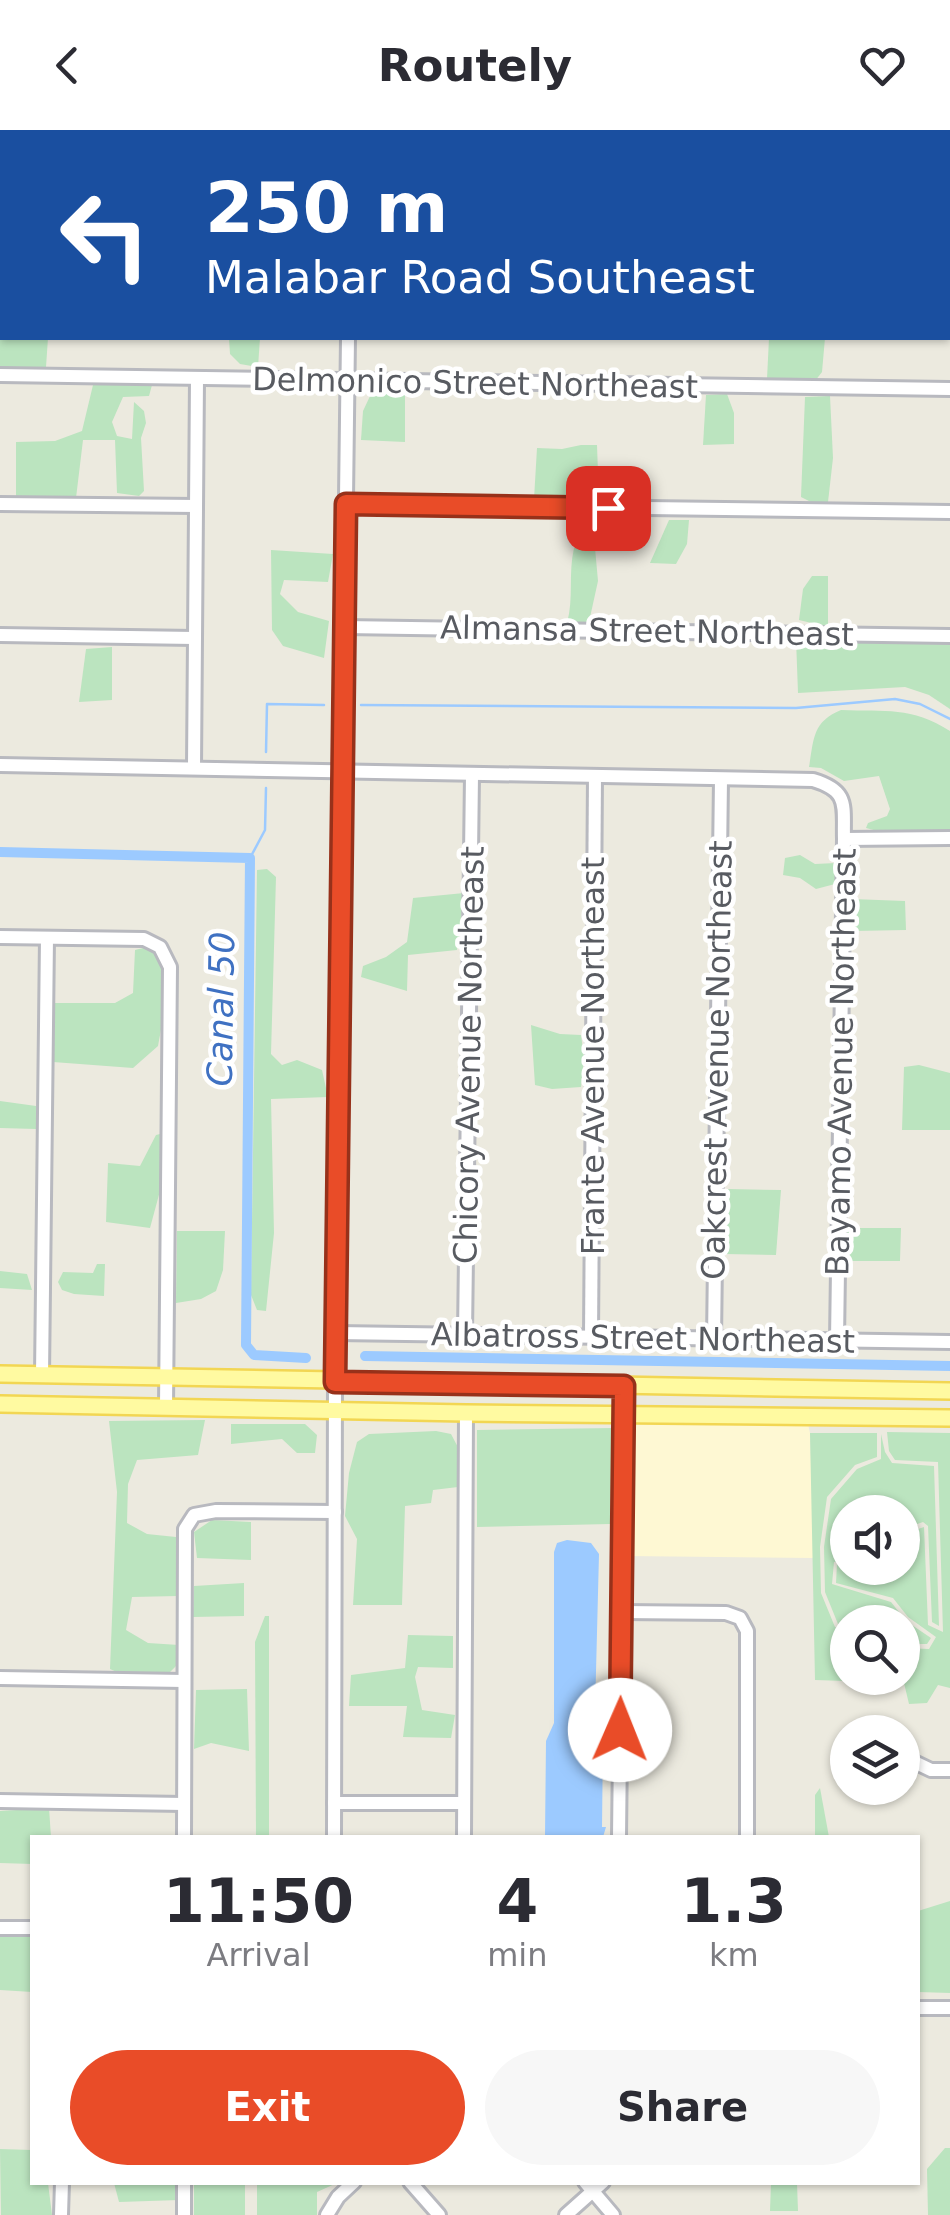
<!DOCTYPE html>
<style>
:root{--surface:#fff;--page:#f7f7f7;--text:#2b2b33;--muted:#7c7c81;--accent:#e94c28}
body{margin:0;font-family:"DejaVu Sans",sans-serif;background:var(--page);color:var(--text);height:100vh;display:flex;flex-direction:column;font-size:38px;white-space:nowrap}
*{box-sizing:border-box;margin:0}
p{font-size:32px;color:var(--muted)}
.icon{flex:none;width:55px;height:55px;fill:none;stroke:currentColor;stroke-width:2;stroke-linecap:round;stroke-linejoin:round}
.map{position:relative;flex:1;overflow:hidden}
.side{position:absolute;left:30px;top:1705px;width:890px;height:350px;display:flex;flex-direction:column;background:var(--surface);border-radius:0px;box-shadow:0 2px 8px #0004}
.side>*{flex:none}
.top-card{position:absolute;left:0px;top:0px;width:950px;height:210px;box-shadow:0 2px 8px #0004;background:#1a4fa0;color:#fff;overflow:hidden}
.fabs{position:absolute;left:830px;top:1365px;display:grid;gap:20px}
.fabs a{display:grid;place-items:center;width:90px;height:90px;border-radius:50%;background:var(--surface);box-shadow:0 2px 8px #0004;font-size:50px}
.pin{position:absolute;display:grid;place-items:center;width:85px;height:85px;color:#fff;margin:-42px;border-radius:20px;box-shadow:0 5px 15px #0006}
.me{position:absolute;width:110px;margin:-55px;rotate:1deg;stroke-linejoin:round;filter:drop-shadow(0 0 8px #0008)}
.turn{display:flex;align-items:center;gap:35px;height:210px;padding:0 40px;font-size:45px}
.turn .icon{width:130px;height:130px;stroke-width:2.5}
.turn b{display:block;font-size:70px;line-height:85px}
.eta{display:flex;justify-content:space-evenly;align-items:center;height:170px;text-align:center}
.eta b{font-size:60px;font-weight:700;line-height:70px}
.cta{display:flex;gap:20px;margin-top:auto;padding:20px 40px}
.cta a{flex:1;height:115px;border-radius:60px;background:var(--accent);color:#fff;font-size:40px;font-weight:700;line-height:115px;text-align:center}
.cta a+a{background:var(--page);color:var(--text)}
header{display:flex;justify-content:space-between;align-items:center;height:130px;padding:0 40px;background:var(--surface);font-size:45px;font-weight:700}
.map>svg:first-child{display:block}
</style>
<header><svg class="icon" aria-label="back" viewBox="0 0 24 24"><path d="M15 5l-7 7 7 7"/></svg>Routely<svg class="icon" aria-label="heart" viewBox="0 0 24 24"><path d="M12 20l-8-8c-3-5 5-10 8-4 3-6 11-1 8 4z"/></svg></header>
<div class="map">
<svg width="950" height="2085" viewBox="0 0 950 2085">
<rect width="100%" height="100%" fill="#eceadf"/>
<polygon fill="#fef8d3" points="642,1289 807,1290 810,1303 814,1428 627,1426 628,1304"/>
<g fill="#bbe4bf">
<polygon points="0,183 2,208 48,208 46,237 0,237"/>
<polygon points="229,208 260,208 258,237 240,234 230,224"/>
<polygon points="769,208 825,208 822,242 815,251 767,249"/>
<polygon points="93,255 152,255 149,266 123,267 112,292 117,306 132,309 134,272 144,281 146,293 141,308 144,361 139,366 117,363 115,310 83,310 76,368 16,367 16,312 55,311 82,301"/>
<polygon points="405,260 405,312 361,310 363,281 371,264"/>
<polygon points="727,264 734,283 734,314 703,315 706,265"/>
<polygon points="830,266 833,328 828,372 813,373 801,367 805,267"/>
<polygon points="581,315 597,315 599,370 534,369 537,318 562,319"/>
<polygon points="669,390 689,390 687,414 676,434 650,433"/>
<path d="M574 418H595L598 451 589 492 567 493C574 468 568 444 574 418Z"/>
<polygon points="271,420 333,424 328,452 284,450 280,464 298,482 329,491 324,528 283,516 272,500"/>
<polygon points="812,446 828,446 828,497 799,490 803,459"/>
<polygon points="796,509 950,513 950,579 929,565 905,557 798,563"/>
<polygon points="112,517 112,570 79,572 86,519"/>
<path d="M841 580C886 582 911 576 950 601V700L881 702 866 698 868 693 887 686 890 679 879 646 844 651 821 638 809 637C814 609 812 592 841 580Z"/>
<polygon points="800,725 815,734 836,733 835,754 816,759 800,748 783,745 785,728"/>
<polygon points="267,739 276,747 271,924 282,935 297,930 322,940 328,967 271,969 274,1103 266,1181 257,1180 251,1165 257,740"/>
<polygon points="464,763 457,820 408,825 407,861 361,847 363,836 386,827 407,812 413,768"/>
<polygon points="852,769 905,771 906,800 853,801"/>
<path d="M147 817C176 835 163 888 158 916L133 938 53 932 52 873H115L133 863 135 820Z"/>
<polygon points="531,895 560,904 581,905 584,927 581,957 552,959 535,955"/>
<polygon points="919,935 950,943 950,1000 902,1000 904,937"/>
<polygon points="0,971 36,976 36,999 0,998"/>
<polygon points="164,1003 160,1061 150,1098 106,1092 108,1033 140,1036 156,1005"/>
<polygon points="728,1059 781,1060 776,1125 725,1124"/>
<polygon points="845,1098 901,1098 900,1131 844,1131"/>
<polygon points="177,1101 225,1101 223,1140 216,1161 201,1169 176,1173"/>
<polygon points="97,1134 105,1134 104,1166 74,1164 62,1160 58,1152 63,1142 93,1143"/>
<polygon points="0,1141 27,1144 32,1160 0,1158"/>
<polygon points="205,1290 198,1325 137,1330 128,1354 127,1393 147,1404 176,1407 178,1466 132,1467 126,1500 148,1513 179,1515 176,1536 169,1543 119,1543 110,1539 117,1362 109,1291"/>
<polygon points="231,1294 305,1294 317,1305 315,1323 297,1323 282,1309 231,1314"/>
<polygon points="613,1298 610,1394 477,1397 477,1300"/>
<polygon points="436,1301 451,1304 462,1325 458,1357 433,1360 431,1373 405,1376 402,1475 353,1475 357,1409 345,1386 349,1343 357,1312 369,1304"/>
<polygon points="887,1302 950,1303 950,1558 938,1555 927,1573 909,1574 904,1553 815,1550 810,1303 877,1303 877,1327 855,1335 827,1367 820,1417 821,1463 835,1497 847,1502 848,1548 902,1548 903,1518 929,1519 936,1507 908,1487 893,1468 836,1453 837,1434 861,1439 902,1438 903,1404 924,1397 928,1495 943,1502 938,1332 895,1330 889,1321"/>
<polygon points="881,1304 885,1322 892,1333 934,1336 939,1496 932,1492 928,1396 923,1392 903,1399 902,1382 848,1382 847,1432 834,1432 832,1454 891,1472 906,1491 931,1508 927,1514 903,1514 902,1492 848,1492 847,1497 838,1494 825,1462 824,1417 831,1369 857,1339 881,1329"/>
<polygon points="212,1390 251,1392 251,1430 197,1428 194,1402"/>
<polygon points="244,1453 244,1486 193,1487 194,1456"/>
<polygon points="265,1486 269,1486 269,1707 256,1708 255,1512"/>
<polygon points="408,1505 453,1506 453,1538 418,1537 415,1547 422,1580 455,1585 451,1608 403,1607 407,1576 349,1576 351,1545 405,1538"/>
<polygon points="247,1559 249,1621 211,1613 194,1619 196,1560"/>
<polygon points="820,1658 829,1707 815,1707 815,1665"/>
<polygon points="49,1678 51,1707 32,1708 32,1734 0,1733 0,1681"/>
<polygon points="950,1771 950,1863 918,1862 918,1781"/>
<polygon points="0,1806 32,1806 32,1862 0,1860"/>
<polygon points="945,2018 950,2018 950,2085 928,2085 927,2039"/>
<polygon points="0,2019 32,2020 32,2052 48,2053 52,2085 1,2085"/>
<polygon points="114,2053 176,2053 179,2070 119,2072"/>
<rect x="194" y="2053" width="51" height="32"/>
<polygon points="257,2053 257,2052 337,2053 317,2062 317,2085 257,2085"/>
<polygon points="771,2053 797,2053 798,2081 770,2081"/>
</g>
<polygon fill="#9ccaff" points="567,1410 591,1413 599,1424 595,1581 603,1610 602,1697 606,1697 603,1707 545,1707 546,1611 554,1593 554,1422 557,1413"/>
<g fill="none" stroke-linecap="round" stroke-linejoin="round">
<g stroke="#9ccaff" stroke-width="2.5">
<polyline points="430,2 430,0"/>
<polyline points="361,575 796,578 895,569 920,574 950,589"/>
<polyline points="266,622 267,574 324,575"/>
<polyline points="250,728 265,700 266,658"/>
</g>
<g stroke="#9ccaff" stroke-width="10">
<polyline points="0,160 2,160"/>
<polyline points="948,173 950,173"/>
<polyline points="0,722 250,728 246,1215 254,1225 306,1228"/>
<polyline points="365,1226 950,1236"/>
</g>
<defs>
<g id="minor">
<polyline points="65,2 65,0"/>
<polyline points="350,2 350,0"/>
<polyline points="502,2 502,0"/>
<polyline points="948,85 950,85"/>
<polyline points="0,245 950,259"/>
<polyline points="0,374 196,376"/>
<polyline points="345,374 950,382"/>
<polyline points="344,497 950,506"/>
<polyline points="0,505 194,508"/>
<path d="M0 635 813 650C850 661 843 676 844 709L837 1211"/>
<polyline points="194,638 197,249"/>
<polyline points="844,709 950,708"/>
<polyline points="0,807 144,809 160,817 170,837 166,1277"/>
<polyline points="336,1203 950,1212"/>
<polyline points="465,1205 472,645"/>
<polyline points="591,1207 595,646"/>
<polyline points="714,1210 721,649"/>
<polyline points="42,1245 47,808"/>
<polyline points="622,1482 726,1483 740,1488 747,1501 747,1708"/>
<polyline points="0,1548 184,1551"/>
<polyline points="908,1629 931,1640 950,1640"/>
<polyline points="0,1671 184,1674"/>
<polyline points="334,1673 464,1673"/>
<polyline points="184,1708 185,1399 194,1385 216,1381 335,1382"/>
<polyline points="334,1708 335,1252 348,208"/>
<polyline points="464,1708 466,1283"/>
<polyline points="619,1708 624,1256"/>
<polyline points="0,1798 32,1798"/>
<polyline points="918,1878 950,1878"/>
<polyline points="184,2052 184,2085"/>
<polyline points="410,2052 439,2085"/>
<polyline points="585,2052 613,2085"/>
<polyline points="61,2085 62,2052"/>
<polyline points="327,2085 338,2067 354,2052"/>
<polyline points="566,2085 603,2052"/>
</g>
<g id="major">
<polyline points="0,1244 950,1261"/>
<polyline points="0,1274 466,1283 950,1288"/>
</g>
</defs>
<use href="#minor" stroke="#b8b9bf" stroke-width="18"/>
<use href="#major" stroke="#f2d653" stroke-width="20"/>
<use href="#minor" stroke="#fff" stroke-width="12"/>
<use href="#major" stroke="#fffaa1" stroke-width="15"/>
</g>
<g fill="none" stroke-linecap="round" stroke-linejoin="round">
<defs>
<polyline id="route" points="608,378 346,374 335,1252 624,1256 620,1600"/>
</defs>
<use href="#route" stroke="#97311a" stroke-width="25"/>
<use href="#route" stroke="#e94c28" stroke-width="18"/>
</g>
<g text-anchor="middle" stroke-width="9" stroke-linejoin="round" paint-order="stroke">
<g font-size="32" fill="#585b61" stroke="#fff">
<text transform="translate(475 253) rotate(1)" y="11">Delmonico Street Northeast</text>
<text transform="translate(647 501) rotate(1)" y="11">Almansa Street Northeast</text>
<text transform="translate(469 925) rotate(-89)" y="11">Chicory Avenue Northeast</text>
<text transform="translate(593 926) rotate(-90)" y="11">Frante Avenue Northeast</text>
<text transform="translate(717 930) rotate(-89)" y="11">Oakcrest Avenue Northeast</text>
<text transform="translate(841 932) rotate(-89)" y="11">Bayamo Avenue Northeast</text>
<text transform="translate(643 1208) rotate(1)" y="11">Albatross Street Northeast</text>
</g>
<g font-size="35" font-style="italic" fill="#3f71c2" stroke="#fff">
<text transform="translate(221 879) rotate(-89)" y="12">Canal 50</text>
</g>
</g>
</svg>
<div class="fabs">
<a><svg class="icon" aria-label="sound" viewBox="0 0 24 24"><path d="M4 9h4l5-4v14l-5-4H4zM17 9q2 3 0 6"/></svg></a>
<a><svg class="icon" aria-label="search" viewBox="0 0 24 24"><circle cx="10" cy="10" r="6"/><path d="M15 15l6 6"/></svg></a>
<a><svg class="icon" aria-label="layers" viewBox="0 0 24 24"><path d="M12 4l9 5-9 5-9-5zM3 14l9 5 9-5"/></svg></a>
</div>
<div class="pin" style="left:608px;top:378px;background:#d93025"><svg class="icon" aria-label="arrive" viewBox="0 0 24 24"><path d="M6 21V4h12l-3 4 3 4H6"/></svg></div>
<svg class="me" style="left:620px;top:1600px" viewBox="-20 -20 40 40"><circle r="19" fill="#fff"/><path d="M0-13L10 11 0 6-10 11z" fill="#e94c28"/></svg>
<div class="top-card">
<div class="turn"><svg class="icon" aria-label="left" viewBox="0 0 24 24"><path d="M17 20v-9H6M10 6l-5 5 5 5"/></svg><div><b>250 m</b>Malabar Road Southeast</div></div>
</div>
<section class="side">
<div class="eta">
<div><b>11:50</b><p>Arrival</p></div>
<div><b>4</b><p>min</p></div>
<div><b>1.3</b><p>km</p></div>
</div>
<div class="cta"><a>Exit</a><a>Share</a></div>
</section>
</div>
